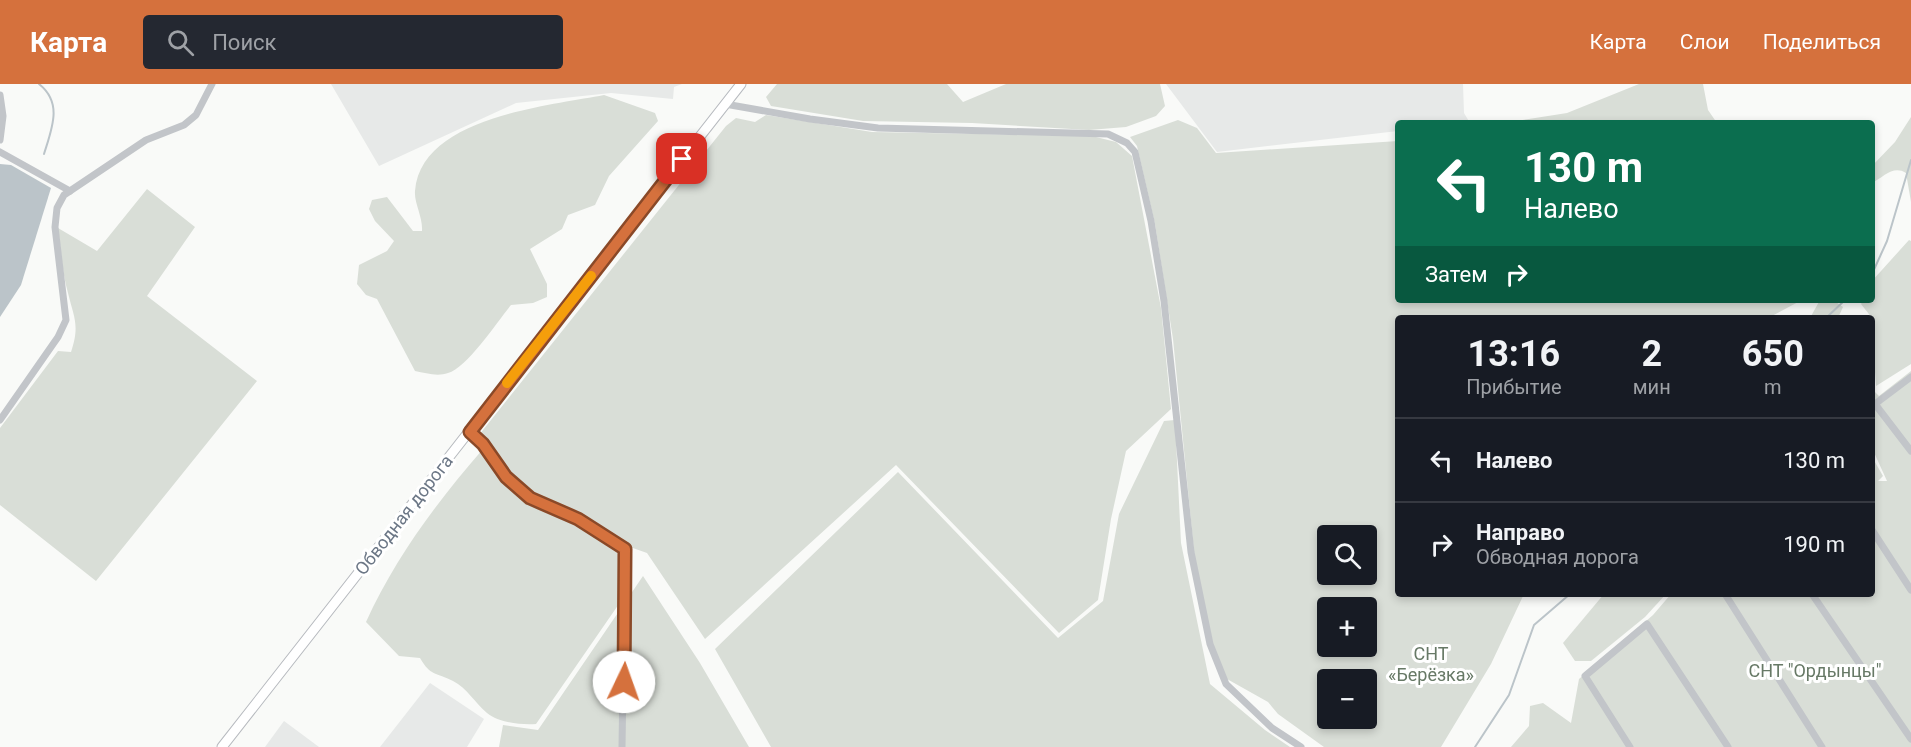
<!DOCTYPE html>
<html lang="ru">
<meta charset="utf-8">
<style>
:root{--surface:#171b24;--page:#242831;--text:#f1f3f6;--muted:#9ea1a6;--line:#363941;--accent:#d5713d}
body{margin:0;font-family:Roboto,sans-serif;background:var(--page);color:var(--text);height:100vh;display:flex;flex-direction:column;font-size:22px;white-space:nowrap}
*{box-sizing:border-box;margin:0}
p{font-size:20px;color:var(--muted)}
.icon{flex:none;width:33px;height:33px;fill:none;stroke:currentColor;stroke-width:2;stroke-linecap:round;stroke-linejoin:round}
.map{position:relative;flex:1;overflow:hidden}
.drawer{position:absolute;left:1395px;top:231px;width:480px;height:282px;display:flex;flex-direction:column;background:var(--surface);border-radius:6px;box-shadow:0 3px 9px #0003}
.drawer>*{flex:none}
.banner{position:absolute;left:1395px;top:36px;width:480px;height:183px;border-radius:6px;box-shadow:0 3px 9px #0003;background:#0b6e4f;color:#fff;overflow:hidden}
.tools{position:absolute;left:1317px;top:441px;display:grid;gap:12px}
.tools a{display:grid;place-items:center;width:60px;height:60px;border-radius:6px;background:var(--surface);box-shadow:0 3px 9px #0003;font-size:30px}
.pin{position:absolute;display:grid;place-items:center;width:51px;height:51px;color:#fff;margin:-26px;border-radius:12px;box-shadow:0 3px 9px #0006}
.me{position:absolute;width:66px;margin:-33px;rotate:3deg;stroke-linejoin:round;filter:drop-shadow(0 0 4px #0008)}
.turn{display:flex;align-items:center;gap:21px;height:126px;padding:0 30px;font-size:27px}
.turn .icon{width:78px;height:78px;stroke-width:2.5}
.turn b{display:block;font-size:42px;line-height:51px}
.then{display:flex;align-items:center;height:57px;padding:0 30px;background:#0003;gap:12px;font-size:22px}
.eta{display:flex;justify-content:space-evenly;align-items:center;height:102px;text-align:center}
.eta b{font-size:36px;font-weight:700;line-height:42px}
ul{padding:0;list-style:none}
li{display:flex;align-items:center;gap:18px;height:84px;padding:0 30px;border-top:2px solid var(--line)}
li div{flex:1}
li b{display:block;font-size:22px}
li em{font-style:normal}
header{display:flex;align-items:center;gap:36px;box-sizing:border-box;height:84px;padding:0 30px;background:var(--accent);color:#fff}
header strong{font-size:28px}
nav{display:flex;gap:33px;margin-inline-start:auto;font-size:21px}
.search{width:420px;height:54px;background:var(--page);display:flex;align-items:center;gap:15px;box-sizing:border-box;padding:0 21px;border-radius:6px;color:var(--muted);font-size:22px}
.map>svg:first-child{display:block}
</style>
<header>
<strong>Карта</strong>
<div class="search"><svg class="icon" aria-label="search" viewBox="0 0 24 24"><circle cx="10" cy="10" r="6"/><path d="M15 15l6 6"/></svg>Поиск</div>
<nav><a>Карта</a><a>Слои</a><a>Поделиться</a></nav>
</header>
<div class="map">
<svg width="1911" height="663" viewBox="0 0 1911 663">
<rect width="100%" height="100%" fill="#f9faf8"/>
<g fill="#e7e9e8">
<polygon points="331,0 682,0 674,3 673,15 611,9 516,19 379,82"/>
<polygon points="1166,0 1463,0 1464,29 1470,39 1398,39 1398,47 1217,68"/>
<polygon points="430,599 484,635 467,663 380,663"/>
<polygon points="284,637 319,663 265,663"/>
</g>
<g fill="#d9ded7" fill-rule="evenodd">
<polygon points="777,0 947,0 963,18 1006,0 1160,0 1165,22 1156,32 1126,43 1089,46 972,39 863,37 771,22 766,13"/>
<polygon points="1639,0 1703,0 1708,26 1717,39 1503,39 1567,29"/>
<path d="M604 11 655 29 658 37 609 92 595 121 568 131 562 145 530 165 547 200V213L533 219 511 221C497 238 467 284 448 289 437 293 426 289 415 287L377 215 366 211 357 200 359 181 387 167 394 157 375 137 369 125 372 116 387 113 413 147H422C423 133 414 119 415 107 421 33 548 22 604 11Z"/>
<polygon points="766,31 872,48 1092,52 1116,58 1132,72 1161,224 1171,325 1126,367 1111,435 1098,516 1059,549 896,381 705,555 647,469 630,463 579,431 528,408 507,388 479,351 726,42 736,34 755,38"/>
<path d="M1911 33V118L1906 89C1893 81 1884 93 1872 99V82L1895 58Z"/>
<path d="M1178 36 1197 44 1216 69 1398 57V216H1802L1768 234H1398V510H1524L1491 580 1441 663H1324L1278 630 1268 618 1227 595 1216 574 1195 477 1173 255 1155 140 1137 62 1130 53ZM1328 452H1366V490H1328ZM1328 524H1366V562H1328ZM1328 596H1366V634H1328Z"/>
<path d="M147 105 195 143 147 212 257 297 96 497 0 421V344L58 267 71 268C80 241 74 234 68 209 62 188 61 165 58 144L97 167Z"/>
<polygon points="1909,156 1911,157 1911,280 1876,302 1875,288 1872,284 1872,234 1861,220 1863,216 1872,216 1872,197"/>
<polygon points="1820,216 1833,216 1843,223 1838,234 1810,234"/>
<polygon points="1911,287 1911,663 1511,663 1529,642 1530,622 1543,619 1571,639 1579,595 1653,531 1671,510 1872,510 1872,373 1883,392 1878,397 1887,397 1872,364 1872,305 1879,312"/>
<polygon points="1175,336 1181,459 1210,600 1265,646 1290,663 771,663 715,565 898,388 1058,554 1103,517 1119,430 1164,337"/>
<path d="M483 365 503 395 523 413 618 464 621 517 536 640C522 641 499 639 487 629 475 619 467 604 453 597 436 588 431 593 420 574L399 572 366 538C395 474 437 418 483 365Z"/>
<polygon points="643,492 700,579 749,663 499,663 503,641 538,646"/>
<polygon points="1604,510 1666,510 1645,533 1591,577 1575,577 1563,559"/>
</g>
<polygon fill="#bbc4c9" points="0,80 11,81 51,104 21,201 0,233"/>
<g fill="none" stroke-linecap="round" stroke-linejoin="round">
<g stroke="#bbc4c9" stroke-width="2">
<path d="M39 0C63 19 52 44 44 70"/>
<polyline points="1872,190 1887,157 1911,76"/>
<polyline points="1826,234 1845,216"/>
<polyline points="1475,663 1509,611 1534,541 1570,510"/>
</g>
<defs>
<polyline id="secondary" points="222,663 741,0"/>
</defs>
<use href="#secondary" stroke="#b7babf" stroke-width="11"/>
<g stroke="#c2c5c9" stroke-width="7">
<polyline points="0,11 3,32 0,56"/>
<polyline points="725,20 810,35 878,44 1108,50 1127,59 1135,68 1151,137 1164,217 1191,468 1210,560 1226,600 1272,644 1301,663"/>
<polyline points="0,68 70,107"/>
<polyline points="1911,293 1875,320 1911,367"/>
<polyline points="0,336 58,253 66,236 55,143 57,124 64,111 146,56 184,41 196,31 212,0"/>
<polyline points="470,348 483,359 506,393 530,414 578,435 625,465 622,663"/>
<polyline points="1872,446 1911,506"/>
<polyline points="1725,510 1822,663"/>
<polyline points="1812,510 1911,655"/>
<polyline points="1630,663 1585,592 1647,540 1728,663"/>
</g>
<use href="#secondary" stroke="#fff" stroke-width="9"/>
</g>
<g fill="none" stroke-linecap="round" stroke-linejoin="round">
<defs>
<polyline id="route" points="624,598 625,465 578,435 530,414 506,393 483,360 470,348 682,75"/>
</defs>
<use href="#route" stroke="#8a4928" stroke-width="15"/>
<use href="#route" stroke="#d5713d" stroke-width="10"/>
<polyline stroke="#f59e0b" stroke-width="10" points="507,299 591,192"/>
</g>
<g text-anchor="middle" stroke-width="6" stroke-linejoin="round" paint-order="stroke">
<g font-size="18" fill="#6c7786" stroke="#fff">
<text transform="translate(404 431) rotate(-52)" y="6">Обводная дорога</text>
</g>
<g font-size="18" fill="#677966" stroke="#fff">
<text x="1431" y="576">СНТ<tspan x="1431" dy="21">«Берёзка»</tspan></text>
<text x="1815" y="593">СНТ "Ордынцы"</text>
</g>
</g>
</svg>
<div class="tools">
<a><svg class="icon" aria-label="search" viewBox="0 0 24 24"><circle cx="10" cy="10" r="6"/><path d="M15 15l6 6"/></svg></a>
<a>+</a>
<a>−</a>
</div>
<div class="pin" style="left:682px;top:75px;background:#d93025"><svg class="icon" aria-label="arrive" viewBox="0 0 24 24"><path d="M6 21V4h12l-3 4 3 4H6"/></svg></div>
<svg class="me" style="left:624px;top:598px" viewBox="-20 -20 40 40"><circle r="19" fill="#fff"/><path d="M0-13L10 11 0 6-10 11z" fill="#d5713d"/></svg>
<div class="banner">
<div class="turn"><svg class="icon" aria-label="left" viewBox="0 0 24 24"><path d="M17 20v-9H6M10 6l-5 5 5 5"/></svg><div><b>130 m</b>Налево</div></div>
<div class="then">Затем<svg class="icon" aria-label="right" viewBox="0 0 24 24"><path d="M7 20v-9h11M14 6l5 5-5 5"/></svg></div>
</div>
<section class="drawer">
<div class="eta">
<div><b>13:16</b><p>Прибытие</p></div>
<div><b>2</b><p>мин</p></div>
<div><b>650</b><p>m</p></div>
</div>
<ul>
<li><svg class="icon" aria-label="left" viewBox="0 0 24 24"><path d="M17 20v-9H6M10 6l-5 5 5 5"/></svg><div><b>Налево</b></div><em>130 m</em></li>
<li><svg class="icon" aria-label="right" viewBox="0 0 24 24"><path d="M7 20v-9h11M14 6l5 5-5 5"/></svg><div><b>Направо</b><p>Обводная дорога</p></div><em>190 m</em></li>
</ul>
</section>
</div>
